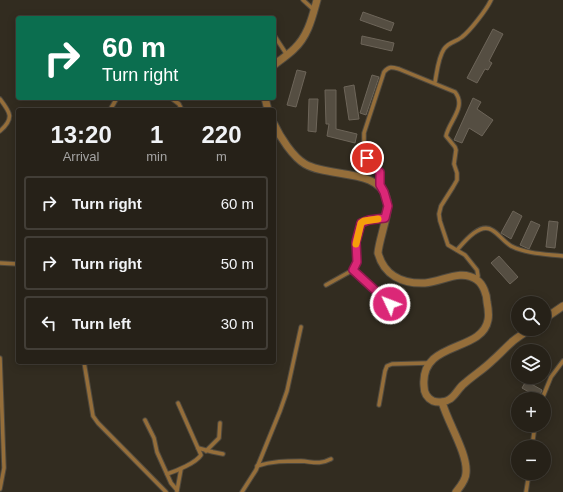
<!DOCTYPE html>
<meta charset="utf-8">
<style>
:root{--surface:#262118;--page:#2e2921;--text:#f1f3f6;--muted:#a4a3a2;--line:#423e37}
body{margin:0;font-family:Helvetica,sans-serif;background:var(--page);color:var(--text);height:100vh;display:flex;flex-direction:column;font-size:15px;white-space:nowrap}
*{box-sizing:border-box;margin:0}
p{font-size:13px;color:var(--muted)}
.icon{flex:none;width:22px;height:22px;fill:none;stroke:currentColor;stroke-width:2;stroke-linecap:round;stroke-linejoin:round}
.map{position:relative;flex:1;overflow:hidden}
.details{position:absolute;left:16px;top:108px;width:260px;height:256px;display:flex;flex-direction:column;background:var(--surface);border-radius:4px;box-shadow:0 2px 10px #0003,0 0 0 1px var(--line)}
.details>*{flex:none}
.banner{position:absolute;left:16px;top:16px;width:260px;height:84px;border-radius:4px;box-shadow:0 2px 10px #0003,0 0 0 1px var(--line);background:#0b6e4f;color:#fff;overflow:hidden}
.fabs{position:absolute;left:511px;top:296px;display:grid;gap:8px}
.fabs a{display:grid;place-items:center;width:40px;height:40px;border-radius:50%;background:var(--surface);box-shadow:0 2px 10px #0003,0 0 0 1px var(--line);font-size:20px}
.pin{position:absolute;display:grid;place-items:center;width:34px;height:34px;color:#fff;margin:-17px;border:2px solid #fff;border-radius:50%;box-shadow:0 1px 4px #0007}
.me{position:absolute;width:44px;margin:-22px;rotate:313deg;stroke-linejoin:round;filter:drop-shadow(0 0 3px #0008)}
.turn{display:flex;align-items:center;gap:14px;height:84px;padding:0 20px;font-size:18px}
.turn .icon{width:52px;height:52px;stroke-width:2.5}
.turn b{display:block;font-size:28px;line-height:34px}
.eta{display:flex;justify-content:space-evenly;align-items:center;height:68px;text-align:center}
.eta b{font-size:24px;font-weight:600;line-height:28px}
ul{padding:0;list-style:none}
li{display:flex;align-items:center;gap:12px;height:54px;margin:0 8px 6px;padding:0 12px;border:2px solid var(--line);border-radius:4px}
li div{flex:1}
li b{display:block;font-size:15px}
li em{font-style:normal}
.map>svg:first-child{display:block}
</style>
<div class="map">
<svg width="563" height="492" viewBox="0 0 563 492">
<rect width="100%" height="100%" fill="#322c20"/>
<g fill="#554e42" stroke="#6d6559">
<polygon points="363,12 394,23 391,31 360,20"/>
<polygon points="493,29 503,34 489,61 492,63 488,70 485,69 477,83 467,78"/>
<polygon points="362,36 394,43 392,51 361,44"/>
<polygon points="297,70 306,72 296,107 287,105"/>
<polygon points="372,75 379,77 366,115 360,113"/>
<polygon points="354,85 359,119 349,120 344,87"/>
<polygon points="325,90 336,90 336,129 357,134 355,143 327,136 329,124 326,124"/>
<polygon points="473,98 481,102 477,109 493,120 482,136 469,128 462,143 454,140"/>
<polygon points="309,99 318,99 316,132 308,131"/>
<polygon points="513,211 522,216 511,239 501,233"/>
<polygon points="531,221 540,225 529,249 520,245"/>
<polygon points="549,221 558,222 555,248 546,247"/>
<polygon points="499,256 518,277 510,284 491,263"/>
<polygon points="526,381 542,390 539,398 522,388"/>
</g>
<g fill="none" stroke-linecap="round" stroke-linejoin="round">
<defs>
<g id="lane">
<polyline points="303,0 314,10"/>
<polyline points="274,35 287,55"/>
<path d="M435 82C437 72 438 58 444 49 449 42 456 42 462 37 470 31 487 9 491 0"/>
<polyline points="171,98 179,104 182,110"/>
<path d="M0 99C10 112 15 118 0 131"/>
<polyline points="110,110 117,98"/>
<path d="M380 185V172L367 162 369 151 364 142V133L384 72C389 66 392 67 399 69L455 92C467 107 449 121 446 136L455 147 456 150 454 164 457 173V180L453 187 441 206 439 214 440 221 448 245 465 255 477 270 478 276 476 279"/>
<path d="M457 250C464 242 480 222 492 230 499 234 503 241 511 246 527 254 546 254 563 256"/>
<polyline points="0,263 18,264"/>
<polyline points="353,270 390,304"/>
<path d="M326 285 353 270C360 262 355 252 356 242 357 236 359 229 361 223L369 220 385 218"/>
<polyline points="0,358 4,468 0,489"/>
<polyline points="84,362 93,416 98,423 166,492"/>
<polyline points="542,399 551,377 563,361"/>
<polyline points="379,405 385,371 387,366 392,364 428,363"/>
<polyline points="145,420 154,438 157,452 171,483 177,490"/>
<polyline points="532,447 535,425"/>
<polyline points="198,448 213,452 223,454"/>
<polyline points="206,451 219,438 220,423"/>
<path d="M257 466C272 461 286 461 301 461 314 462 319 465 331 459"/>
<path d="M167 474C176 471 196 463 201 455L178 403"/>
<polyline points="177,491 181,469"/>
<polyline points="242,492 256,470 280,411 287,391 301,327"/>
<polyline points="526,492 529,473"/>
</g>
<g id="street">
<path d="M274 65C280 60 288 55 294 49 308 36 312 18 317 0"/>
<polyline points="265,98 268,110"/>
<path d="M274 124C280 137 293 157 305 164 329 178 380 168 387 200 390 213 379 239 378 253 384 275 402 284 425 283 442 282 461 268 477 280 483 284 487 295 487 302 488 307 489 315 488 320 482 353 420 340 424 386 424 393 427 398 433 401 438 403 446 402 450 399 456 395 459 387 465 383 474 375 484 369 493 360 500 354 506 347 513 341 518 337 524 333 530 329"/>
<polyline points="544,319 563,306"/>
<path d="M442 402C448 423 468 454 466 473 466 480 460 487 456 492"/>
</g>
</defs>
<use href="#lane" stroke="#504a3f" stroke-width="5.5"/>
<use href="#street" stroke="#504a3f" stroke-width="9"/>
<use href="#lane" stroke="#956e3a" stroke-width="3.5"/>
<use href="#street" stroke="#956e3a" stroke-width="7"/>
</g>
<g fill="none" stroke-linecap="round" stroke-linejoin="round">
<defs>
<polyline id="route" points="367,158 369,164 380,172 380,185 384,192 388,206 385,218 369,220 361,223 356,242 357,262 353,270 390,304"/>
</defs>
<use href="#route" stroke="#8e194d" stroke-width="10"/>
<use href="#route" stroke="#db2777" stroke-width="7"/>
<polyline stroke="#f59e0b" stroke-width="7" points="356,244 361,223 364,221 378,219"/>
</g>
</svg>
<div class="fabs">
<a><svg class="icon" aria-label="search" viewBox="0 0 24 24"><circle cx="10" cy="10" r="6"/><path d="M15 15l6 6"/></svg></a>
<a><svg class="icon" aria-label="layers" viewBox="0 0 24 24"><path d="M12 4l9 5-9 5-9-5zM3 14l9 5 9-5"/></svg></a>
<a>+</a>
<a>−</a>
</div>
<div class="pin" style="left:367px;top:158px;background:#d93025"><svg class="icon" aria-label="arrive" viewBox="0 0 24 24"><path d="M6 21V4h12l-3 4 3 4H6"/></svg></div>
<svg class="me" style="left:390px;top:304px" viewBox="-20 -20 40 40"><circle r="17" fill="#db2777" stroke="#fff" stroke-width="3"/><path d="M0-11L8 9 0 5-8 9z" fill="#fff"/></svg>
<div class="banner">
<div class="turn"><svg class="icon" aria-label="right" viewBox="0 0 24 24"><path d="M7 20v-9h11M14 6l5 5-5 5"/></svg><div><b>60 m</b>Turn right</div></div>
</div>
<section class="details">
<div class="eta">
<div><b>13:20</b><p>Arrival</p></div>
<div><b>1</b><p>min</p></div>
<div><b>220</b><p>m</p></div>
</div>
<ul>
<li><svg class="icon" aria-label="right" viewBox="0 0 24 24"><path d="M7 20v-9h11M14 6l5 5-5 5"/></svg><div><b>Turn right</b></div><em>60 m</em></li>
<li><svg class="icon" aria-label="right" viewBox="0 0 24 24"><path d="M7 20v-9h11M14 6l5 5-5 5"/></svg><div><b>Turn right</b></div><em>50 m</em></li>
<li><svg class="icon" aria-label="left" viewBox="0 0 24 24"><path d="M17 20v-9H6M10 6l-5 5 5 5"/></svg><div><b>Turn left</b></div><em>30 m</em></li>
</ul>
</section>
</div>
